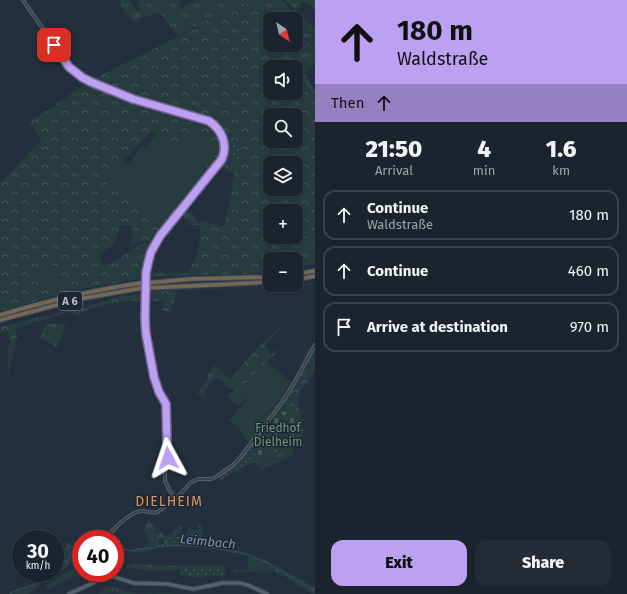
<!DOCTYPE html>
<meta charset="utf-8">
<style>
:root{--surface:#1b232e;--page:#242b36;--text:#f1f3f6;--muted:#a0a4aa;--line:#39404a;--accent:#bca0f2}
body{margin:0;font-family:"Fira Sans",sans-serif;background:var(--page);color:var(--text);height:100vh;display:flex;flex-direction:column;font-size:15px;white-space:nowrap}
*{box-sizing:border-box;margin:0}
p{font-size:13px;color:var(--muted)}
.icon{flex:none;width:22px;height:22px;fill:none;stroke:currentColor;stroke-width:2;stroke-linecap:round;stroke-linejoin:round}
.map{position:relative;flex:1;overflow:hidden}
.panel{display:flex;flex-direction:column;background:var(--surface);width:312px}
.panel>*{flex:none}
.top-card{background:#bca0f2;color:#111;overflow:hidden}
.needle{width:26px;rotate:145deg}
.tools{position:absolute;left:263px;top:12px;display:grid;gap:8px}
.tools a{display:grid;place-items:center;width:40px;height:40px;border-radius:8px;background:var(--surface);box-shadow:0 2px 6px #0003,0 0 0 1px var(--line);font-size:20px}
.speed{position:absolute;left:12px;top:530px;display:flex;gap:8px;font-size:20px;font-weight:700;text-align:center}
.speed>*{display:grid;place-content:center;width:52px;height:52px;border-radius:50%;background:var(--surface);box-shadow:0 2px 6px #0003,0 0 0 1px var(--line);line-height:1}
.speed small{font-size:10px;font-weight:400}
.speed .limit{border:6px solid #d22;background:#fff;color:#111}
.pin{position:absolute;display:grid;place-items:center;width:34px;height:34px;color:#fff;margin:-17px;border-radius:8px;box-shadow:0 2px 6px #0006}
.me{position:absolute;width:44px;margin:-22px;rotate:355deg;stroke-linejoin:round;filter:drop-shadow(0 0 3px #0008)}
.turn{display:flex;align-items:center;gap:14px;height:84px;padding:0 16px;font-size:18px}
.turn .icon{width:52px;height:52px;stroke-width:2.5}
.turn b{display:block;font-size:28px;line-height:34px}
.then{display:flex;align-items:center;height:38px;padding:0 16px;background:#0003;gap:8px;font-size:15px}
.eta{display:flex;justify-content:space-evenly;align-items:center;height:68px;text-align:center}
.eta b{font-size:24px;font-weight:800;line-height:28px}
.button{display:flex;gap:8px;margin-top:auto;padding:8px 16px}
.button a{flex:1;height:46px;border-radius:12px;background:var(--accent);color:#111;font-size:16px;font-weight:800;line-height:46px;text-align:center}
.button a+a{background:var(--page);color:var(--text)}
ul{padding:0;list-style:none}
li{display:flex;align-items:center;gap:12px;height:50px;margin:0 8px 6px;padding:0 8px;border:2px solid var(--line);border-radius:12px}
li div{flex:1}
li b{display:block;font-size:15px}
li em{font-style:normal}
main{display:flex;flex:1;min-height:0}
.map>svg:first-child{display:block}
</style>
<main>
<div class="map">
<svg width="315" height="594" viewBox="0 0 315 594">
<defs>
<pattern id="grass-tufts" width="24" height="20" patternUnits="userSpaceOnUse"><rect width="24" height="20" fill="#263c3f"/><path d="M3 7l-1-3M5 7V3M7 7l1-3M15 17l-1-3M17 17v-4M19 17l1-3" fill="none" stroke="#435659"/></pattern>
<pattern id="forest-crowns" width="20" height="18" patternUnits="userSpaceOnUse"><rect width="20" height="18" fill="#263c3f"/><path d="M2 6a3 3 0 1 1 6 0M12 15a3 3 0 1 1 6 0" fill="none" stroke="#435659"/></pattern>
<pattern id="cemetery-stones" width="16" height="16" patternUnits="userSpaceOnUse"><rect width="16" height="16" fill="#263c3f"/><path d="M2 7V4a2 2 0 0 1 4 0v3zM10 15v-3a2 2 0 0 1 4 0v3z" fill="#435659"/></pattern>
<pattern id="park-dots" width="8" height="8" patternUnits="userSpaceOnUse"><rect width="8" height="8" fill="#263c3f"/><path d="M2 2h.1M6 6h.1" fill="none" stroke="#435659" stroke-width="1.8" stroke-linecap="round"/></pattern>
</defs>
<rect width="100%" height="100%" fill="#242f3e"/>
<g fill="url(#grass-tufts)">
<polygon points="121,0 128,0 137,11 139,0 180,0 181,8 197,0 254,0 248,4 241,4 235,10 205,21 178,36 160,13 143,17 135,23 118,3"/>
<polygon points="260,0 281,0 293,12 295,9 285,0 315,0 315,11 304,1 296,10 315,28 315,35 311,32 310,33 315,38 315,46 306,37 304,38 315,48 315,63 305,73 283,46 285,45 296,45 296,19 270,19 270,31 266,14"/>
<polygon points="43,23 73,66 71,67 42,25"/>
<path d="M184 207 194 215 199 225H187L189 222 182 214 178 221 175 224 173 223C160 238 153 252 150 272L188 273 187 275 148 277C148 247 166 229 184 207Z"/>
<path d="M163 226 164 228C152 243 146 258 145 278H142L143 263 149 241Z"/>
<polygon points="315,229 315,264 296,266 296,259 284,259 284,256 291,252"/>
<polygon points="315,281 315,283 295,288 270,287 178,290 178,289 293,286 301,285"/>
<polygon points="46,323 66,325 57,347 40,338"/>
<path d="M315 349C315 362 313 375 299 379Z"/>
<polygon points="214,365 230,379 235,375 243,366 247,370 235,385 234,389 230,389 218,378 216,378 205,390 206,392 203,396 210,404 209,404 197,393 207,379 209,373"/>
<path d="M291 398 295 403C295 414 293 408 299 418 300 420 300 422 302 424L301 427 304 429C303 437 294 443 287 448L290 453 259 465 261 470H260L259 469V468L254 462H251C267 456 294 448 299 430 300 426 298 421 297 417L288 412 280 411 289 399Z"/>
<polygon points="232,417 254,437 249,442 242,435 243,433 229,420"/>
<polygon points="148,521 154,524 153,526 156,528 155,542 149,543 147,533 144,531"/>
<polygon points="179,524 183,528 180,531 181,536 177,533 171,539 159,539 159,530 165,537 170,533 171,534"/>
<polygon points="202,524 203,534 202,544 193,544 193,535 187,529 190,527 192,530 195,531 197,529 197,527"/>
<path d="M130 564 180 566V570C167 570 138 572 127 566Z"/>
<polygon points="250,568 270,571 269,574 258,571 233,573 233,569 247,570"/>
</g>
<g fill="url(#forest-crowns)" fill-rule="evenodd">
<path d="M254 0H260C266 15 270 29 270 45H282L305 73 315 91V229L291 252 284 256V259H270V273L221 275H187C196 258 204 241 198 221L224 226 232 191 234 174 220 166 228 150C225 147 226 143 225 139 223 131 217 124 210 120 200 114 186 113 175 109 140 99 101 91 71 67L73 66 93 76 98 77 189 31 205 21 235 10 241 4H248ZM270 67H296V93H270ZM270 115H296V141H270ZM270 163H296V189H270ZM270 211H296V237H270Z"/>
<path d="M88 82 113 94 205 121C219 128 226 141 222 156L164 228 161 222 188 193 215 155 173 152 151 132 122 162 107 184 159 221 163 226 149 241 137 242 130 249 133 228 130 225H121L114 244 99 255 104 266 116 261 140 244 147 243 149 244 143 263 142 278 72 291 0 311V181L2 182 42 139 29 123ZM53 270 69 281 40 288Z"/>
<path d="M178 289 170 312 162 310 163 302C139 298 104 303 82 312L80 316 69 312 15 329 17 336 8 374V349L10 341 8 331 0 333V327L99 303 118 296Z"/>
<path d="M286 323 264 346 271 354 282 346 238 392 234 389C236 380 240 377 246 371L245 366 230 379 263 342Z"/>
<path d="M314 343C303 367 290 388 276 409L274 408 296 375 307 351Z"/>
<polygon points="315,357 315,369 308,382 300,391 298,399 302,424 294,413 295,403 291,398 289,399 276,417 273,416 299,379 309,373 313,367"/>
<path d="M181 530 184 533 189 531 193 535V544L215 546 237 550 235 553C213 549 190 545 167 547 155 548 145 554 134 552V550C138 548 143 548 147 546 150 544 151 543 155 542L156 535 159 534V544L174 543 183 540 180 534Z"/>
<path d="M68 542 75 544H81V548C65 551 77 564 60 572L58 570 63 558 61 557Z"/>
<polygon points="240,551 264,560 315,587 315,594 312,594 286,577 274,572 276,569 250,557 239,554"/>
<path d="M55 570 56 577 48 582 40 583 13 594H8C20 585 43 584 52 573H55Z"/>
<path d="M107 585C117 588 128 593 138 594 151 594 164 591 177 594H123L114 593 99 594Z"/>
</g>
<path fill="url(#cemetery-stones)" d="M280 411C286 411 295 413 298 419 300 423 298 427 302 431 289 446 278 452 259 459L249 447 269 422 274 421 273 416 276 417Z"/>
<g fill="url(#park-dots)">
<polygon points="233,143 245,150 234,160 228,156"/>
<polygon points="249,447 259,459 243,467 220,481 219,477 234,465"/>
<path d="M175 532 177 533 183 540 181 542 164 544V538C170 539 174 539 175 532Z"/>
<polygon points="180,566 225,566 225,575 218,576 210,575 199,578 180,574"/>
</g>
<g fill="#263c3f">
<path d="M199 133C210 139 213 142 215 155L188 193 161 222 107 184 122 162 127 165 142 146 145 147 155 136 173 152 185 136Z"/>
<polygon points="53,256 53,270 69,281 40,288 41,261"/>
<polygon points="267,361 291,382 268,416 270,418 256,437 254,437 232,417 247,400 238,392"/>
<polygon points="234,390 246,399 238,407 227,397"/>
<polygon points="291,445 294,451 291,453 293,455 261,470 259,466 290,453 287,448"/>
<polygon points="250,557 276,569 274,572 247,567"/>
<polygon points="81,565 81,572 49,589 45,585 72,568"/>
<polygon points="40,583 41,585 29,594 13,594"/>
</g>
<g fill="none" stroke-linecap="round" stroke-linejoin="round">
<g stroke="#394c67" stroke-width="1">
<polyline points="279,45 297,67 315,94"/>
<polyline points="115,547 132,551 137,549 153,548 158,546 184,545 211,547 234,551 247,554 269,564 315,591"/>
<polyline points="73,548 75,547 81,546"/>
<polyline points="65,549 70,547 75,547"/>
<path d="M55 571C69 567 67 563 71 552"/>
<polyline points="10,594 13,592 47,580 53,573"/>
</g>
<defs>
<g id="minor">
<path d="M23 0 69 67C107 100 164 103 209 121 222 130 228 144 222 159L160 236 151 252 146 273 145 319 146 333 154 377 159 392 166 404 167 443 169 458 165 472V481L174 499"/>
<path d="M107 539C111 530 131 511 142 511 148 511 152 514 158 512L179 496 190 483 198 479H211L216 477 233 465 239 459 283 401 296 380 315 345"/>
</g>
<polyline id="major" points="69,594 95,582 102,575 106,574 133,583 167,584 193,589 223,583 239,583 248,585 267,594"/>
<g id="highway">
<polyline points="296,274 315,271"/>
<polyline points="296,280 315,276"/>
<polyline points="147,283 191,279 270,277"/>
<polyline points="147,288 270,282"/>
<path d="M0 315C47 301 93 290 141 283"/>
<polyline points="0,320 79,299 142,288"/>
</g>
</defs>
<use href="#minor" stroke="#565f6c" stroke-width="4"/>
<use href="#major" stroke="#414a57" stroke-width="5"/>
<use href="#highway" stroke="#434c59" stroke-width="5.5"/>
<use href="#minor" stroke="#38414e" stroke-width="2"/>
<use href="#major" stroke="#56606e" stroke-width="3"/>
<use href="#highway" stroke="#746855" stroke-width="3.5"/>
<defs>
<g id="highway-bridge">
<polyline points="141,283 147,283"/>
<polyline points="142,288 147,288"/>
</g>
</defs>
<use href="#highway-bridge" stroke="#434c59" stroke-width="5.5" stroke-linecap="butt"/>
<use href="#highway-bridge" stroke="#746855" stroke-width="3.5"/>
</g>
<g fill="none" stroke-linecap="round" stroke-linejoin="round">
<defs>
<path id="route" d="M54 45 69 67 83 78 91 82 133 99 209 121C222 130 228 144 222 159L160 236 151 252 148 263 146 273 145 319 146 334 154 377 159 392 166 404 167 443 168 458"/>
</defs>
<use href="#route" stroke="#7a689d" stroke-width="10"/>
<use href="#route" stroke="#bca0f2" stroke-width="7"/>
</g>
<g text-anchor="middle" stroke-width="3" stroke-linejoin="round" paint-order="stroke">
<rect fill="#1d2633" stroke="#878f9c" stroke-width="1" x="58" y="292" width="24" height="18" rx="3"/>
<g font-size="11" font-weight="bold" fill="#b4bcc9">
<text x="70" y="305">A 6</text>
</g>
<g font-size="12" fill="#6b9a76" stroke="#1d2633">
<text x="278" y="432">Friedhof<tspan x="278" dy="14">Dielheim</tspan></text>
</g>
<g font-size="13" font-style="italic" fill="#7c92b1" stroke="#1d2633">
<text transform="translate(208 541) rotate(6)" y="5">Leimbach</text>
</g>
<g font-size="14" letter-spacing="1" fill="#d59563" stroke="#1d2633">
<text x="169" y="506">DIELHEIM</text>
</g>
</g>
</svg>
<div class="tools">
<a><svg class="needle" viewBox="-14 -14 28 28"><path d="M0-13l5 13h-10z" fill="#e53935"/><path d="M0 13l5-13h-10z" fill="#a0a4aa"/></svg></a>
<a><svg class="icon" aria-label="sound" viewBox="0 0 24 24"><path d="M4 9h4l5-4v14l-5-4H4zM17 9q2 3 0 6"/></svg></a>
<a><svg class="icon" aria-label="search" viewBox="0 0 24 24"><circle cx="10" cy="10" r="6"/><path d="M15 15l6 6"/></svg></a>
<a><svg class="icon" aria-label="layers" viewBox="0 0 24 24"><path d="M12 4l9 5-9 5-9-5zM3 14l9 5 9-5"/></svg></a>
<a>+</a>
<a>−</a>
</div>
<div class="speed"><div>30<small>km/h</small></div><div class="limit">40</div></div>
<div class="pin" style="left:54px;top:45px;background:#d93025"><svg class="icon" aria-label="arrive" viewBox="0 0 24 24"><path d="M6 21V4h12l-3 4 3 4H6"/></svg></div>
<svg class="me" style="left:168px;top:458px" viewBox="-20 -20 40 40"><path d="M0-17L14 15 0 8-14 15z" fill="#bca0f2" stroke="#fff" stroke-width="4"/></svg>
</div>
<section class="panel">
<div class="top-card">
<div class="turn"><svg class="icon" aria-label="ahead" viewBox="0 0 24 24"><path d="M12 20V5M6 11l6-6 6 6"/></svg><div><b>180 m</b>Waldstraße</div></div>
<div class="then">Then<svg class="icon" aria-label="ahead" viewBox="0 0 24 24"><path d="M12 20V5M6 11l6-6 6 6"/></svg></div>
</div>
<div class="eta">
<div><b>21:50</b><p>Arrival</p></div>
<div><b>4</b><p>min</p></div>
<div><b>1.6</b><p>km</p></div>
</div>
<ul>
<li><svg class="icon" aria-label="ahead" viewBox="0 0 24 24"><path d="M12 20V5M6 11l6-6 6 6"/></svg><div><b>Continue</b><p>Waldstraße</p></div><em>180 m</em></li>
<li><svg class="icon" aria-label="ahead" viewBox="0 0 24 24"><path d="M12 20V5M6 11l6-6 6 6"/></svg><div><b>Continue</b></div><em>460 m</em></li>
<li><svg class="icon" aria-label="arrive" viewBox="0 0 24 24"><path d="M6 21V4h12l-3 4 3 4H6"/></svg><div><b>Arrive at destination</b></div><em>970 m</em></li>
</ul>
<div class="button"><a>Exit</a><a>Share</a></div>
</section>
</main>
